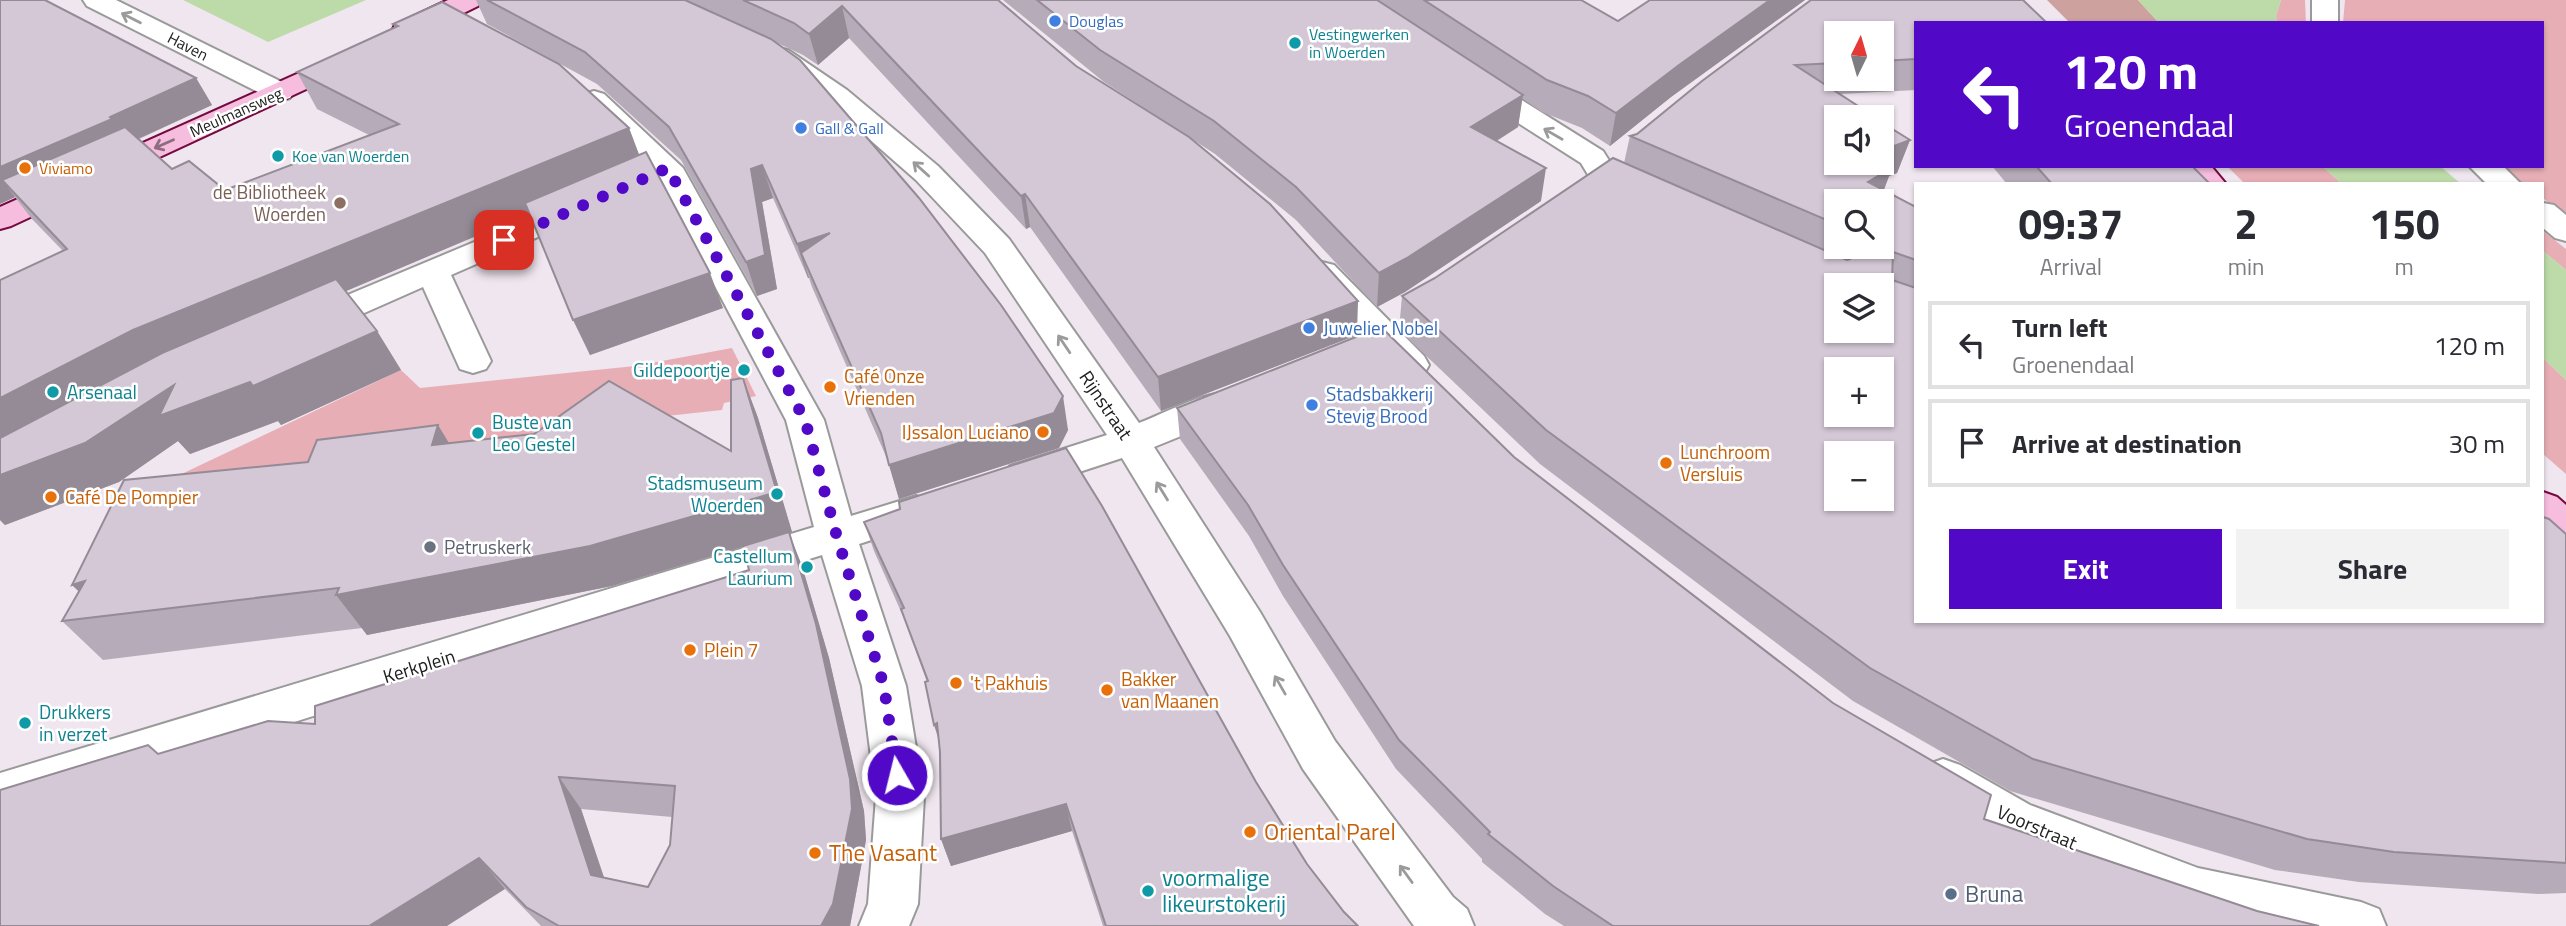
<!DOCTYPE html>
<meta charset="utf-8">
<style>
:root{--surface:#fff;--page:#f2f2f3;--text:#2b2b33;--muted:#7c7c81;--line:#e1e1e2;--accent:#5109c7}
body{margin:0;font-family:"Titillium Web",sans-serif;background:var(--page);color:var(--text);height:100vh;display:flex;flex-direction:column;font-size:26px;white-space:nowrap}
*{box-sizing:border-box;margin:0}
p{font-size:23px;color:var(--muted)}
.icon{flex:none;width:38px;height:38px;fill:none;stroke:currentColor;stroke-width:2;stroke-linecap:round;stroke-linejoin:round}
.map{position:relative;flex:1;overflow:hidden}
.sheet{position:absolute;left:1914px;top:182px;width:630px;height:441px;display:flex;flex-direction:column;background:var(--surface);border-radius:0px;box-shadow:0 2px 5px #0004}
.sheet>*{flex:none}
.guide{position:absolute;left:1914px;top:21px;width:630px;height:147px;border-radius:0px;box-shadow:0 2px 5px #0004;background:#5109c7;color:#fff;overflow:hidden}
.needle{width:46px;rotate:5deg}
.tools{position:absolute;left:1824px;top:21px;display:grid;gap:14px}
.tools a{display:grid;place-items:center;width:70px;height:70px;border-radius:0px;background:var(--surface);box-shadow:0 2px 5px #0004;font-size:35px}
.pin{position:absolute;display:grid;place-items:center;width:60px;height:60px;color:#fff;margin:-30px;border-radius:14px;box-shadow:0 4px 10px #0006}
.me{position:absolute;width:77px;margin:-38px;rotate:352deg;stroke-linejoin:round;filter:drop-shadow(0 0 5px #0008)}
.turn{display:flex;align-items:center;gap:24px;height:147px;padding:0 35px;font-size:32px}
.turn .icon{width:91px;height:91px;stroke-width:2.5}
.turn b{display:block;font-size:49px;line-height:60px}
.eta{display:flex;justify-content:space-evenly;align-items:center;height:119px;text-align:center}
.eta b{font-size:42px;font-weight:700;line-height:49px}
.action{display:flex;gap:14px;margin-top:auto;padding:14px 35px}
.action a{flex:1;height:80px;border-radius:0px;background:var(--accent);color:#fff;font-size:28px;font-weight:700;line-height:80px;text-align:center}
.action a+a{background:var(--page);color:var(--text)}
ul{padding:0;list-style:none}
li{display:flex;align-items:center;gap:21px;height:88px;margin:0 14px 10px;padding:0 21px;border:4px solid var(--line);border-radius:0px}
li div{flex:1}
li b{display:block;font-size:26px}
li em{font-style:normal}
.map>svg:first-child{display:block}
</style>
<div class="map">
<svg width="2566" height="926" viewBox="0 0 2566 926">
<rect width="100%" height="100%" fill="#f0e6ef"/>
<g fill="#e7afb5">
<polygon points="2281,0 2305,0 2306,23 2277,23 2276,16"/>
<polygon points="2345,0 2566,0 2566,217 2543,198 2543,184 2524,184 2502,166 2543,166 2543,23 2343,23"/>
<polygon points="2227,166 2322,166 2342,184 2245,184"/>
<polygon points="2543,231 2566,249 2566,270 2543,251"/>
<polygon points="732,348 756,396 724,403 722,410 611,422 596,476 135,496 401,370 420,388 635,366"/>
<polygon points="2543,358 2566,380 2566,474 2543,454"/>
</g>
<polygon fill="#cda19d" points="2047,0 2138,0 2159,23 2070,23"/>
<g fill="#bddba9">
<polygon points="183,0 366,0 268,42"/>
<polygon points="2138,0 2281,0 2276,16 2277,23 2159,23"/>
<polygon points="2322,166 2440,166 2461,184 2342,184"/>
<polygon points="2543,251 2566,270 2566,380 2543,358"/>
</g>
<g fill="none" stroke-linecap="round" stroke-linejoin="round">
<defs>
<g id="street">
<polygon points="83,0 116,0 290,86 294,92 290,98 280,101 270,98 87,6"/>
<rect x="2312" y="0" width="26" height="23"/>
<path d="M778 48 788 50 847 90 938 166 1009 239 1139 423C1166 413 1213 386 1240 394L1245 403 1240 412 1154 447 1260 612 1335 741 1453 897 1467 909 1474 926H1414L1303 769 1230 636 1122 458 1024 490 1010 486 1005 476 1010 466 1107 435 985 253 916 180 827 102 768 62 764 56 768 50Z"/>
<polygon points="1475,74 1485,77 1603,151 1615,170 1653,186 1658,193 1653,200 1642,202 1631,200 1593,183 1581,163 1465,89 1461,83 1465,77"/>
<polygon points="594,91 604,94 683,168 824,420 851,516 916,496 930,501 936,511 930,521 859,544 906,686 924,797 918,904 909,926 859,926 868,904 876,797 862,686 822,555 0,815 0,773 814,527 786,420 655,173 580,100 584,94"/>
<polygon points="2469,166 2503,166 2521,184 2487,184"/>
<polygon points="582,197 593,199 598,206 593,213 451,275 491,361 486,369 473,373 460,369 423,287 319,333 307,336 295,333 290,325 295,317"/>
<polygon points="2543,203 2554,205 2566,215 2566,241 2555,238 2543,228"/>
<polygon points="1322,262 1334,265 1424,356 1429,365 1424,374 1411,377 1398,374 1310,279 1305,272 1310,265"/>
<polygon points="1943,759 1960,765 2030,805 2198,868 2361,902 2379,909 2386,926 2251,926 2198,914 1996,835 1926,795 1920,780 1926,765"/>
</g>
<g id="secondary">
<polygon points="448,0 482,0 478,6 415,37 405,39 395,37 392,31 395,25"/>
<polygon points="348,51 358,53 362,59 358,65 11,226 0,229 0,207"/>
<polygon points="2178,166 2211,166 2226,184 2193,184"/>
<polygon points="2543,492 2557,497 2566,505 2566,544 2552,540 2543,531"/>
</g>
</defs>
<use href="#street" stroke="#9a9a9a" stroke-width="4"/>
<use href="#secondary" stroke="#740a40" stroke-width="4"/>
<use href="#street" fill="#fff" fill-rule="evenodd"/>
<use href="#secondary" fill="#f7bdde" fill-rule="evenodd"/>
</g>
<g fill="#b6abb8" fill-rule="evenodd">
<polygon points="0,0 196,78 212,105 139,139 172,169 225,190 369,135 317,109 297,72 395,27 393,24 629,128 639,155 723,308 590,355 529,214 345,291 377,331 401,370 281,425 278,421 190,454 178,441 119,482 5,525 0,520 0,280 63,251 31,218 15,197 0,204"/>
<polygon points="476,0 998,0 1357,335 1161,411 1030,227 1026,229 849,38 818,65 803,55 773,41 1068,430 1059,448 899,499 888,461 812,287 809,278 808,278 773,198 762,202 777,289 757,296 681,160 597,84 487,24"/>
<polygon points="1003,0 1581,0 1618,21 1650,0 1805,0 1671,97 1610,146 1582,128 1542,112 1522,98 1518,127 1497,141 1541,201 1405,292 1377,307 1296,220 1215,154 1104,82"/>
<path d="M1811 0 1916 23V90L1840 94 1910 140 1897 173 1889 176 1884 190 1916 207V621L2566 534V893L2538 894 2359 882 2275 870 2010 791 1853 701 1540 464 1399 330 1402 296 1435 278 1624 163 1630 136 1637 134ZM1836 33H1881V79H1836ZM1836 201 1881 247H1836Z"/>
<polygon points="1992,166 2192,166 2210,184 2007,184"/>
<path d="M743 378 758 418 792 532 789 533 802 566 829 658 864 811 866 840 850 926H541L505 889 158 754 315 724 749 570 743 547 612 586 367 635 362 628 103 660 62 621 79 591 72 585 308 462 449 443 731 451ZM581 809 672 817 670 845 648 887 604 877Z"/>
<polygon points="1177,408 1514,457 1984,819 2257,911 2319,926 1564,926 1545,914 1482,862 1482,859 1396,769 1283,596 1249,536 1180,439"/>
<polygon points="864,522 1256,782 1307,864 1344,912 1358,926 1103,926 1072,831 951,866 941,839 939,739 927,682 903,616 874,551"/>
</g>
<g fill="#948b96">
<polygon points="1770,0 1805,0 1671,97 1610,146 1616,113 1679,65"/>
<polygon points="842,6 849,38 818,65 809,34"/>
<polygon points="196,78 212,105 129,143 2,180 15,197 0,204 0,167"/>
<polygon points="1523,95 1518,127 1467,159 1471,127"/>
<polygon points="629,128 643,165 163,369 0,455 0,398 133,330"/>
<polygon points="1910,140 1897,173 1889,176 1880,200 1866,185 1881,163 1881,151"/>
<polygon points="762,165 773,198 762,202 777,289 757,296 746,262 751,169"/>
<polygon points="1546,168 1541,201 1405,292 1377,307 1379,273"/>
<polygon points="1025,194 1030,227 1026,229 1021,196"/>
<polygon points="830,233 801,253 809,278 808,278 797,244"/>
<polygon points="710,273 723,308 590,355 573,320"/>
<polygon points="1358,301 1357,335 1161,411 1158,377"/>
<polygon points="377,331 401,370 281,425 278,421 190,454 178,441 119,482 5,525 0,520 0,475 174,385"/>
<polygon points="743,378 758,418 792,532 789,533 802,566 829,658 864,811 866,840 850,926 821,926 789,533 612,586 367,635 336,595 777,492"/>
<polygon points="1063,396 1068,430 1059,448 899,499 889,465"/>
<polygon points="438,425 463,466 432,445"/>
<polygon points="85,581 104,616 72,585"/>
<polygon points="937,723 943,753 934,725"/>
<polygon points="559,777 581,809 613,905 591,875"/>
<polygon points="1066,804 1072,831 951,866 941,839"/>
<polygon points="479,858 505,889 447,926 369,926"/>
</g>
<g fill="#d4c7d6" stroke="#948b96" stroke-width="2" fill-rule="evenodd">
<polygon points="0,0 45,0 196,78 110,117 112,119 0,167"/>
<polygon points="487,0 685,0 771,39 800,60 919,198 1001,305 1063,396 1054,413 889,465 881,433 801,253 830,233 797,244 762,165 751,169 765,255 746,262 669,127 585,52"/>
<polygon points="743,0 998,0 1076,66 1189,137 1270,204 1358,301 1158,377 1025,194 1021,196 842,6 809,34 794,23"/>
<polygon points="1037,0 1377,0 1523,95 1471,127 1546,168 1407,258 1379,273 1296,187 1214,121 1100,50"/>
<polygon points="1424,0 1581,0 1618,21 1650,0 1770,0 1679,65 1616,113 1588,96 1547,80"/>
<path d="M1811 0H2023L2047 23H1916V59L1881 61V33H1836V63L1795 65 1875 117H1836V163H1881V161L1893 167 1868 182 1916 207V260L1893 252 1892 280 1916 288V621H2543V517L2549 519 2566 534V863L2394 852 2307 839 2033 759 1870 668 1546 430 1402 296 1435 278 1613 158 1847 260 1850 259 1851 254 1882 253 1879 247H1881V201H1836V224L1630 136 1637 134 1702 81ZM1836 285H1881V331H1836ZM1836 369H1881V415H1836ZM1836 453H1881V499H1836Z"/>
<polygon points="442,2 559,64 629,128 133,330 0,398 0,280 67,249 2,180 125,127 172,169 189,161 225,190 399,124 297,72 398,26 393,24"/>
<polygon points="1881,122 1910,140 1881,151"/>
<polygon points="646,152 710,273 573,320 525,203"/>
<polygon points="2036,166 2192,166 2210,184 2052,184"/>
<polygon points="336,279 377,331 253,386 250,382 159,416 174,385 85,443 0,475 0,438 162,353"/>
<polygon points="1381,327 1514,457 1833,703 1991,795 1984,819 2257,911 2319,926 1613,926 1553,886 1488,834 1490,832 1399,740 1283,565 1248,505 1177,408"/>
<polygon points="743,378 777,492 590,546 336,595 339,588 62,621 85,581 72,585 124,480 308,462 317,440 399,430 438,425 432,445 534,434 609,381 731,451 731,380"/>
<polygon points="1066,448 1102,506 1256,782 1307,864 1344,912 1358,926 1106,926 1066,804 941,839 940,752 937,723 934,725 925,682 928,681 901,609 904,608 864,522 900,509 899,502"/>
<path d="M789 532 816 624 850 779 852 809 833 904 821 926H559L526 907 479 858 369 926H0V790L148 745 158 754 268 721 315 724V706L749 570 743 546ZM559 777 675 786 670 845 648 887 591 875Z"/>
</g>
<defs><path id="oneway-shaft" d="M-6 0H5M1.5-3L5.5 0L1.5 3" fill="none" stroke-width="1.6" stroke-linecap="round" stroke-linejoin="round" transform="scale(1.75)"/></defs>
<g stroke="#9b9b9b">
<use href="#oneway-shaft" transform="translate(131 18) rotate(-153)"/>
<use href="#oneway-shaft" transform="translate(1553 134) rotate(-150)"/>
<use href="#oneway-shaft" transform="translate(921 169) rotate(-138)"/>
<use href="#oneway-shaft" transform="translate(1064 344) rotate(-124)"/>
<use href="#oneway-shaft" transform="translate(1162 491) rotate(-122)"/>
<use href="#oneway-shaft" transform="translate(1280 685) rotate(-120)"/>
<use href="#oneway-shaft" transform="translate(1406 874) rotate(-126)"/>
</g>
<use stroke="#8c6e7f" href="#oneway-shaft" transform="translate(164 144) rotate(156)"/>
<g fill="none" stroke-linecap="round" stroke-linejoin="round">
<polyline stroke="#5109c7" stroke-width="12" stroke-dasharray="0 21.6" points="504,240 668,168 805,420 837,537 884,686 897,775"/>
</g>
<g fill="#3f7fe0" stroke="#fff" stroke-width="2.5">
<circle cx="1055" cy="21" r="7"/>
<circle cx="801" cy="128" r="7"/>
<circle cx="1309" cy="328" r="7"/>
<circle cx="1312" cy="405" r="7"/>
</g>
<g fill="#0f9aa8" stroke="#fff" stroke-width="2.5">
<circle cx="1295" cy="43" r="7"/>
<circle cx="278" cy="156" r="7"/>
<circle cx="744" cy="370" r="7"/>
<circle cx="53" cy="392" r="7"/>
<circle cx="478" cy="433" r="7"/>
<circle cx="777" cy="494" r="7"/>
<circle cx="807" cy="567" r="7"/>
<circle cx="25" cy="723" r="7"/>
<circle cx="1148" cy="891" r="7"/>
</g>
<g fill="#e8710a" stroke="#fff" stroke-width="2.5">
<circle cx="25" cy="168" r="7"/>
<circle cx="830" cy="387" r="7"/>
<circle cx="1043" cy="432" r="7"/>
<circle cx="1666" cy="463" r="7"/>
<circle cx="51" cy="497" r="7"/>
<circle cx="690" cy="650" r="7"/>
<circle cx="956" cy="683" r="7"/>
<circle cx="1107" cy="690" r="7"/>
<circle cx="1250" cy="832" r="7"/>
<circle cx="815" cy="853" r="7"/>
</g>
<circle fill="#8d6e63" stroke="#fff" stroke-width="2.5" cx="340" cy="203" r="7"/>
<circle fill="#6b7280" stroke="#fff" stroke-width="2.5" cx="430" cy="547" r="7"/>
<circle fill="#5c6f8a" stroke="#fff" stroke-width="2.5" cx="1951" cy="894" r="7"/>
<g text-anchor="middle" stroke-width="5" stroke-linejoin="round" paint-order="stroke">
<g font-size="16" fill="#366cbe" stroke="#fff" text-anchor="start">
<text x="1069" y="27">Douglas</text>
<text x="815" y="134">Gall &amp; Gall</text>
</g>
<g font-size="16" fill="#0d838f" stroke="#fff" text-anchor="start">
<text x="1309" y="40">Vestingwerken<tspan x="1309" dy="18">in Woerden</tspan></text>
<text x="292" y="162">Koe van Woerden</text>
</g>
<g font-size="16" fill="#202020" stroke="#fff">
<text transform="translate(188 46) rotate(27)" y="6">Haven</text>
<text transform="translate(236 112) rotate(-24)" y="6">Meulmansweg</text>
</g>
<g font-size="16" fill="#c56008" stroke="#fff" text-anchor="start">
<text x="39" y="174">Viviamo</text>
</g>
<g font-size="19" fill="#785e54" stroke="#fff" text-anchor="end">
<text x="326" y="199">de Bibliotheek<tspan x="326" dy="22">Woerden</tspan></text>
</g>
<g font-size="19" fill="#366cbe" stroke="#fff" text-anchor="start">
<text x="1323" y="335">Juwelier Nobel</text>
<text x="1326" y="401">Stadsbakkerij<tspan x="1326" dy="22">Stevig Brood</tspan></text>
</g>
<g font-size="19" fill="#0d838f" stroke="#fff" text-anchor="end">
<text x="730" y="377">Gildepoortje</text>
<text x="67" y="399" text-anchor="start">Arsenaal</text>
<text x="492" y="429" text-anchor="start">Buste van<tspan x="492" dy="22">Leo Gestel</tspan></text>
<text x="763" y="490">Stadsmuseum<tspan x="763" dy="22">Woerden</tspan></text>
<text x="793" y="563">Castellum<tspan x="793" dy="22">Laurium</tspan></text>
<text x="39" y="719" text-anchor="start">Drukkers<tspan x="39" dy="22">in verzet</tspan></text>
</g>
<g font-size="19" fill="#c56008" stroke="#fff" text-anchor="start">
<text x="844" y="383">Café Onze<tspan x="844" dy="22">Vrienden</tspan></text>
<text x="1029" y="439" text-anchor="end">IJssalon Luciano</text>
<text x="1680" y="459">Lunchroom<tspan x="1680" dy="22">Versluis</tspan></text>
<text x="65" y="504">Café De Pompier</text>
<text x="704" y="657">Plein 7</text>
<text x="1121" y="686">Bakker<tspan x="1121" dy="22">van Maanen</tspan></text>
<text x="970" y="690">'t Pakhuis</text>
</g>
<g font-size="19" fill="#202020" stroke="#fff">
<text transform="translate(1106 405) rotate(56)" y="7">Rijnstraat</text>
<text transform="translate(419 666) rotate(-17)" y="7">Kerkplein</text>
<text transform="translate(2037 827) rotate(23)" y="7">Voorstraat</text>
</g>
<g font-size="19" fill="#5b616d" stroke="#fff" text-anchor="start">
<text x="444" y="554">Petruskerk</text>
</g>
<g font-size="23" fill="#c56008" stroke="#fff" text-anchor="start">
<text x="1264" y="840">Oriental Parel</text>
<text x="829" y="861">The Vasant</text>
</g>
<g font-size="23" fill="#0d838f" stroke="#fff" text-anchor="start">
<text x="1162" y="886">voormalige<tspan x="1162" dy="26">likeurstokerij</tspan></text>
</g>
<g font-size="23" fill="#4e5e75" stroke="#fff" text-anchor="start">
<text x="1965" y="902">Bruna</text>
</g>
</g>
</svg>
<div class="tools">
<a><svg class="needle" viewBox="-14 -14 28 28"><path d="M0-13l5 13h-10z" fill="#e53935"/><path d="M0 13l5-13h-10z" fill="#7c7c81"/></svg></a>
<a><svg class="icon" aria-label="sound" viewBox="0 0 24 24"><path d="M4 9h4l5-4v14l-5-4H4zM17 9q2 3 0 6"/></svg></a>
<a><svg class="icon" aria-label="search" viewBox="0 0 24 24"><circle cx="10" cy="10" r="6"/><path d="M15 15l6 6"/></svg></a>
<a><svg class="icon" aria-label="layers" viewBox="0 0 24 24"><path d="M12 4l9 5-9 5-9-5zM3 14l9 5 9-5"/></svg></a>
<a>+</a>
<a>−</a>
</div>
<div class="pin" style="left:504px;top:240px;background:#d93025"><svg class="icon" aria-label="arrive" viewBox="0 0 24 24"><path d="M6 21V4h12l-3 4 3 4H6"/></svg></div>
<svg class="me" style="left:897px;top:775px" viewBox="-20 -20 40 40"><circle r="17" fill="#5109c7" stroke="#fff" stroke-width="3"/><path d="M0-11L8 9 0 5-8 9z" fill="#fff"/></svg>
<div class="guide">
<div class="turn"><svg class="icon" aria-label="left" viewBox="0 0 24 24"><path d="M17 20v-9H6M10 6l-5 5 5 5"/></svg><div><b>120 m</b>Groenendaal</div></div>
</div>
<section class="sheet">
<div class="eta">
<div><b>09:37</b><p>Arrival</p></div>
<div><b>2</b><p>min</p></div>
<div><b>150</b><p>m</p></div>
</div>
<ul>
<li><svg class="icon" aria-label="left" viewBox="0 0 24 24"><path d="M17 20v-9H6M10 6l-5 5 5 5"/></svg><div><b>Turn left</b><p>Groenendaal</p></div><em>120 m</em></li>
<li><svg class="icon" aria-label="arrive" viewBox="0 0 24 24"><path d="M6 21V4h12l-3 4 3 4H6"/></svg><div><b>Arrive at destination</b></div><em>30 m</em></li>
</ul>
<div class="action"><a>Exit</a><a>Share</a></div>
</section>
</div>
